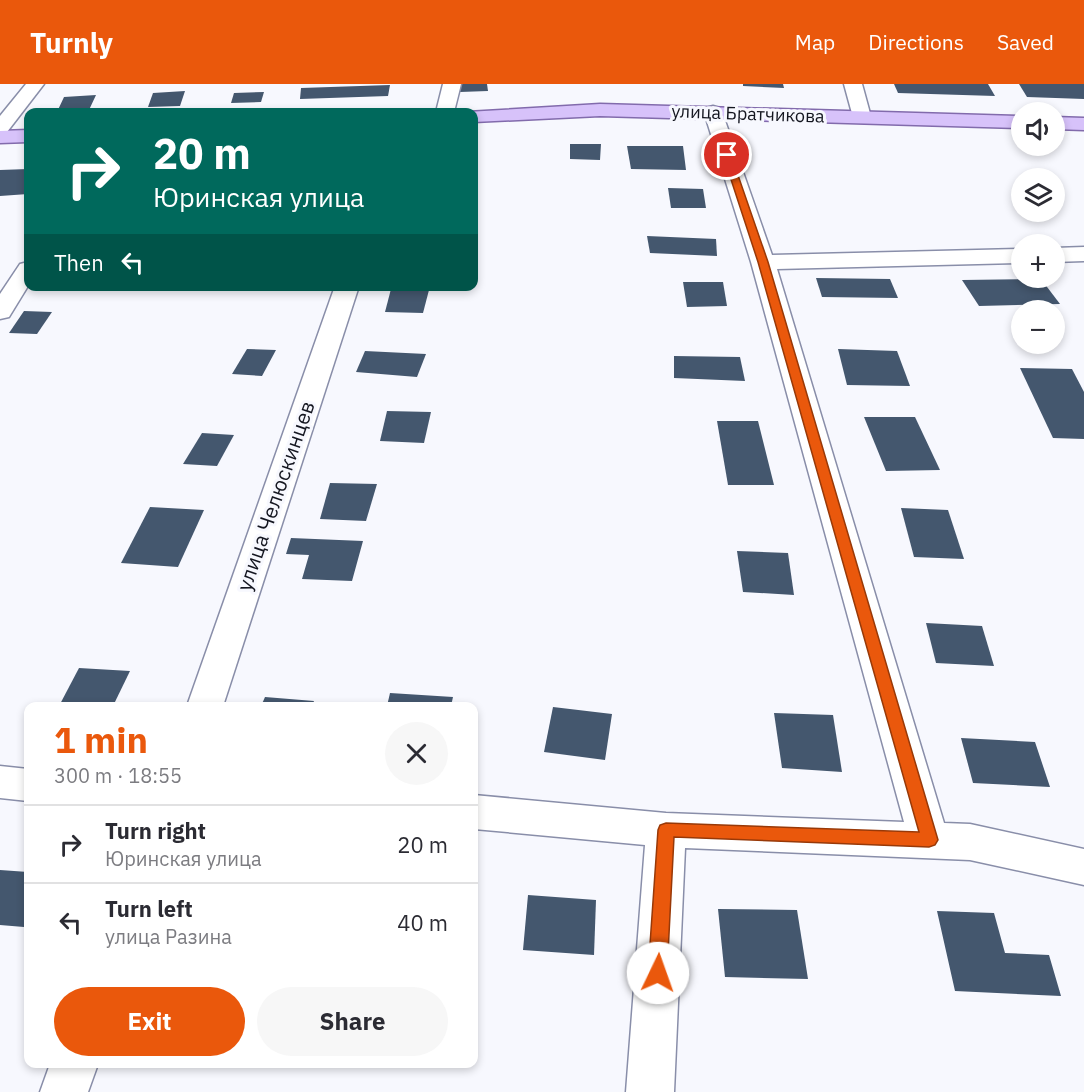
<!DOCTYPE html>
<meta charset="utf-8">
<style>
:root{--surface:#fff;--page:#f7f7f7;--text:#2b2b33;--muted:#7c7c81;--line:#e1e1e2;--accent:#ea580c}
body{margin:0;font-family:"IBM Plex Sans",sans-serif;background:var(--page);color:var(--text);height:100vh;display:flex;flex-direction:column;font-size:22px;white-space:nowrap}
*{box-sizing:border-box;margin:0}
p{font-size:20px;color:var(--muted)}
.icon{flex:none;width:33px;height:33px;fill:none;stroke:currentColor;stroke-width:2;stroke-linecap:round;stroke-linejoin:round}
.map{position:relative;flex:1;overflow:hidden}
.sheet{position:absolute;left:24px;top:618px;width:454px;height:366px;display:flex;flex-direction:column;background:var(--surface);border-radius:12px;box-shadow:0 3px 9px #0003}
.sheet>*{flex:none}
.banner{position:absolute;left:24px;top:24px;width:454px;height:183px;border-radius:12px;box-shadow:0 3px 9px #0003;background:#00695c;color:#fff;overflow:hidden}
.buttons{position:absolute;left:1011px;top:18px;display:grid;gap:12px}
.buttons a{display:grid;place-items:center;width:54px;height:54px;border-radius:50%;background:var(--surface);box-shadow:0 3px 9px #0003;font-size:30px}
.pin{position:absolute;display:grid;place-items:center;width:51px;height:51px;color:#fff;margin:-26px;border:3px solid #fff;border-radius:50%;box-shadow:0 2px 6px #0007}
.me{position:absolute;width:66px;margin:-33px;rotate:3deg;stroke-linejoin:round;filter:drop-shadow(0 0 4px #0008)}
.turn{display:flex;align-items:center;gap:21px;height:126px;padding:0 30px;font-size:27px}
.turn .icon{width:78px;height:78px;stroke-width:2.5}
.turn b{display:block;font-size:42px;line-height:51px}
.then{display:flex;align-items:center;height:57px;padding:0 30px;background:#0003;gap:12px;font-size:22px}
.round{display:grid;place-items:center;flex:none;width:63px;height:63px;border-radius:32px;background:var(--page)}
.overview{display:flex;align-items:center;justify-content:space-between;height:102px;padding:0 30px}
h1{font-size:36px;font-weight:800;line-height:45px;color:var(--accent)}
.primary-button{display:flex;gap:12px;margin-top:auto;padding:12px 30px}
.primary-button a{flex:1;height:69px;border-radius:36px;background:var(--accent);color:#fff;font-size:24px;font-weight:800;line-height:69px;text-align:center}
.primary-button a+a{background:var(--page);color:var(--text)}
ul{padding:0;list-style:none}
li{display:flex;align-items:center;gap:18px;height:78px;padding:0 30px;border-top:2px solid var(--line)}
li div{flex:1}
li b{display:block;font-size:22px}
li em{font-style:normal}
header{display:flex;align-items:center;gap:36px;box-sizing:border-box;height:84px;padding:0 30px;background:var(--accent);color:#fff}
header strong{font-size:28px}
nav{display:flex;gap:33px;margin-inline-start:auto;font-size:21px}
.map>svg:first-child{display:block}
</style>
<header>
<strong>Turnly</strong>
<nav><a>Map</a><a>Directions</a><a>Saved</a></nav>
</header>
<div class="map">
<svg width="1084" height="1008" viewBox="0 0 1084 1008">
<rect width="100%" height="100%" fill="#f7f8fe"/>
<g fill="#44576e">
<polygon points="459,0 487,0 488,7 460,8"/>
<polygon points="743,0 783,0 784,4 743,2"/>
<polygon points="894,0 988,0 995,12 898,9"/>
<polygon points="1019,0 1084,0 1084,15 1027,13"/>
<polygon points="390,1 388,12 300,15 301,4"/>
<polygon points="185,7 180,22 148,23 153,9"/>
<polygon points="264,8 261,18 231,19 234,9"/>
<polygon points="96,11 89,26 57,28 64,13"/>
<polygon points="570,60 601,60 600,76 570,75"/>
<polygon points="627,62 683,62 686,86 631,85"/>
<polygon points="28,85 28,110 0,112 0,86"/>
<polygon points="668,104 703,105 706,124 671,124"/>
<polygon points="647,152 716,155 717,172 650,169"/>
<polygon points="816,194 890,195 898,214 822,213"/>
<polygon points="1041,195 1060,220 979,222 962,196"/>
<polygon points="683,198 723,198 727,222 687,223"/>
<polygon points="391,205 429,206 423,229 385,228"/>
<polygon points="24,227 52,228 37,250 9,249"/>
<polygon points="247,265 276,266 262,292 232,290"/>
<polygon points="838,265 897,267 910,302 847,301"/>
<polygon points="365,267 426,270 417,293 356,288"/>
<polygon points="674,272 740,273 745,297 674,294"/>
<polygon points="1020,284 1072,285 1084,308 1084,355 1053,354"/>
<polygon points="387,327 431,328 424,359 380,357"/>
<polygon points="864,333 915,333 940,386 886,387"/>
<polygon points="717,337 758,337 774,401 728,401"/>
<polygon points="202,349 234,351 217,382 183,380"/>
<polygon points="330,399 377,400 366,437 320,435"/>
<polygon points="150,423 204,426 178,483 121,479"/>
<polygon points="901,424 948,426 964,475 914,473"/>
<polygon points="291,454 363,457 352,497 302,495 309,471 286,470"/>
<polygon points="737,467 788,469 794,511 743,508"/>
<polygon points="926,539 982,542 994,582 936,579"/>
<polygon points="79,584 130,587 113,622 59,622"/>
<polygon points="390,609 453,613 451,622 387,622"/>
<polygon points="265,613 314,617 312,622 261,622"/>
<polygon points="553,623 612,630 605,676 544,668"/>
<polygon points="774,629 833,631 842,688 782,684"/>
<polygon points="961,654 1035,658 1050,703 973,699"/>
<polygon points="0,786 28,788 28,833 24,843 0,841"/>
<polygon points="528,811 596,816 594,871 523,866"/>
<polygon points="718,825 797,826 808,895 725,893"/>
<polygon points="937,827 994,829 1005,869 1049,871 1061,912 955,907"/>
</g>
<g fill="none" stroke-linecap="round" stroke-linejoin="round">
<defs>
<g id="minor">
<polygon points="26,0 44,0 7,48 0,50 0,32"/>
<polygon points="443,0 461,0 454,28 436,28"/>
<polygon points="844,0 862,0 871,33 869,37 855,37 853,33"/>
<polygon points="713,22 720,24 722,28 772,171 1022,165 1022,179 777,185 944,739 970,740 1084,765 1084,801 970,776 685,764 674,1008 626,1008 645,761 474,745 474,711 666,729 904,738 751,178 704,28 706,24"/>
<polygon points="1084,163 1084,177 1054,178 1054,164"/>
<polygon points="28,178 28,202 9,233 0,235 0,210 20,180"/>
<polygon points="335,202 359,202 223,622 187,622"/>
<polygon points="0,682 28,685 28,717 0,714"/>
<polygon points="50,980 98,980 88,1008 40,1008"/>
</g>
<g id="major">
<polygon points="600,20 1022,32 1022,44 600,32 474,38 474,28 467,28"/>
<polygon points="1054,33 1084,34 1084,46 1054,45"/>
<polygon points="28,46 28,58 0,59 0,47"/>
</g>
</defs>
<use href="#minor" stroke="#898ea9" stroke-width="3"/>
<use href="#major" stroke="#826bac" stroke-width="3"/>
<use href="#minor" fill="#fff" fill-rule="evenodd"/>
<use href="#major" fill="#d7c2fa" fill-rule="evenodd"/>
</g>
<polygon fill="#ea580c" stroke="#983908" stroke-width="1.5" points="727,68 731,71 768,178 938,756 935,761 929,763 674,753 667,889 664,895 658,898 651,895 648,889 658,746 660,741 666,739 919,748 758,178 723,71"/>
<g text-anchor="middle" stroke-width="6" stroke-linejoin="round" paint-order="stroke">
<g font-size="18" fill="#141620" stroke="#f7f8fe">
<text transform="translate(748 30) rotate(2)" y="6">улица Братчикова</text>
</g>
<g font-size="21" fill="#141620" stroke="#f7f8fe">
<text transform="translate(276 412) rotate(-71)" y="7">улица Челюскинцев</text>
</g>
</g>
</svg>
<div class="buttons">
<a><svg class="icon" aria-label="sound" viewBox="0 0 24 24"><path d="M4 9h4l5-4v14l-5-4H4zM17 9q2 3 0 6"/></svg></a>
<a><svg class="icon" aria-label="layers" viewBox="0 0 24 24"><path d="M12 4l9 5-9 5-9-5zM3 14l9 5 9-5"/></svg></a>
<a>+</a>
<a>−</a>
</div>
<div class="pin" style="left:727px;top:71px;background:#d93025"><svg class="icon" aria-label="arrive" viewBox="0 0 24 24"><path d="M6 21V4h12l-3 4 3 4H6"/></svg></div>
<svg class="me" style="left:658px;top:889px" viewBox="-20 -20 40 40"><circle r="19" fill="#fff"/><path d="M0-13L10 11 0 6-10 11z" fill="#ea580c"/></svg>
<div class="banner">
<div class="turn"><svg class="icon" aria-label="right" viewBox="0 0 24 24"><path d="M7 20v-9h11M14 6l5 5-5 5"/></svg><div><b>20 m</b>Юринская улица</div></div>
<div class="then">Then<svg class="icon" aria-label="left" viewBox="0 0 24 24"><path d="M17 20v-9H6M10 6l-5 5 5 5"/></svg></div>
</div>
<section class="sheet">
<div class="overview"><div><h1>1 min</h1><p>300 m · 18:55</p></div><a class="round"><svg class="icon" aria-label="close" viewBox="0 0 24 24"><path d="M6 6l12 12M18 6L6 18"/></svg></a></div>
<ul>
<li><svg class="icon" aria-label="right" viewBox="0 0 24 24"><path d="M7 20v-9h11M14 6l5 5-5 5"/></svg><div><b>Turn right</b><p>Юринская улица</p></div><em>20 m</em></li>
<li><svg class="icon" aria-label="left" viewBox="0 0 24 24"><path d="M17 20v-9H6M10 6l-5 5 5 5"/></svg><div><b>Turn left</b><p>улица Разина</p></div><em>40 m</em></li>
</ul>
<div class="primary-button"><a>Exit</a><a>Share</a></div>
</section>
</div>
